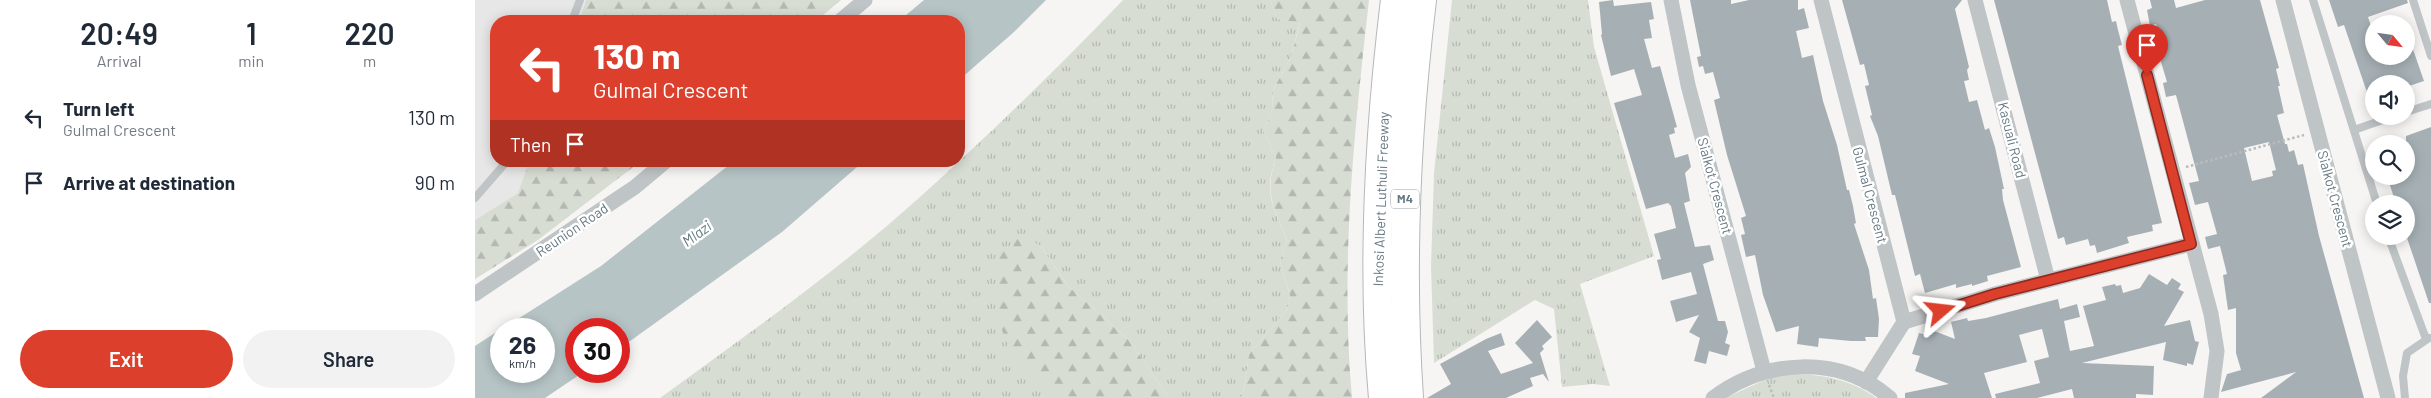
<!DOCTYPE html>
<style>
:root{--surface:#fff;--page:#f2f2f3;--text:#1f2937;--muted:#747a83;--accent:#dc3f2c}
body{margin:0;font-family:Barlow,sans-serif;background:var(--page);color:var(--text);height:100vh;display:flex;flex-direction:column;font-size:19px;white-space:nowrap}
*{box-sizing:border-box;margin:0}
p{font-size:16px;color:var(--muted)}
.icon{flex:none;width:28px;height:28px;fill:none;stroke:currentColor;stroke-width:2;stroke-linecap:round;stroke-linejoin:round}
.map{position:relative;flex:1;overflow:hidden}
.sheet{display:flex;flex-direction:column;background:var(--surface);width:475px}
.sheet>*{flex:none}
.hud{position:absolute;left:15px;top:15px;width:475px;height:152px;border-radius:20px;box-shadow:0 2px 12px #0003;background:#dc3f2c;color:#fff;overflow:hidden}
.needle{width:32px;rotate:119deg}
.tools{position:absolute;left:1890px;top:15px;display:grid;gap:10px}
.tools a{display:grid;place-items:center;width:50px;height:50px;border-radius:50%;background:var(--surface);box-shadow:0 2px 12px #0003;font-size:25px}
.speed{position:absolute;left:15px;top:318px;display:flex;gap:10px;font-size:25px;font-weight:700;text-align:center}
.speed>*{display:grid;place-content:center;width:65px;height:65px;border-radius:50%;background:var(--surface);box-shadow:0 2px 12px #0003;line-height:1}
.speed small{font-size:12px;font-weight:400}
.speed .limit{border:8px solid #d22;background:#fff;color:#111}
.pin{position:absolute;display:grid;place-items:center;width:42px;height:42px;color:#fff;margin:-51px -21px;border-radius:50% 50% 50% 0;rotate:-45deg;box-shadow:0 0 5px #0007}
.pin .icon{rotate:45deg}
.me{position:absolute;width:55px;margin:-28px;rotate:73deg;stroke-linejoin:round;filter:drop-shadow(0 0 4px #0008)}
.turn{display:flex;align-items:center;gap:18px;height:105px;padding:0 20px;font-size:22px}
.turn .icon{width:65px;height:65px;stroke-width:2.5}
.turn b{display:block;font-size:35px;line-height:42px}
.then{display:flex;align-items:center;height:48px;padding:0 20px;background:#0003;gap:10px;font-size:19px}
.eta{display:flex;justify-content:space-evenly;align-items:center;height:85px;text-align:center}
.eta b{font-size:30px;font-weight:600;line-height:35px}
.button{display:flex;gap:10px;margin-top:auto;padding:10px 20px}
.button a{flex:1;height:58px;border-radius:30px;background:var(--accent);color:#fff;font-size:20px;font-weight:600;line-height:58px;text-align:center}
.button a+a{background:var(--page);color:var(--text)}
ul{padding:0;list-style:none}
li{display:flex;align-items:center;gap:15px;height:65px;padding:0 20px}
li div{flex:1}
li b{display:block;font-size:19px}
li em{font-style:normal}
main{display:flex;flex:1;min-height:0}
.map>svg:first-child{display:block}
</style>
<main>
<section class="sheet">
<div class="eta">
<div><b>20:49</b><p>Arrival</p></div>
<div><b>1</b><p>min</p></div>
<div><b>220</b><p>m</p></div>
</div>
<ul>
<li><svg class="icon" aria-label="left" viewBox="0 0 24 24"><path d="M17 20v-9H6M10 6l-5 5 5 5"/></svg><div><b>Turn left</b><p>Gulmal Crescent</p></div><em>130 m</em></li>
<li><svg class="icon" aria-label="arrive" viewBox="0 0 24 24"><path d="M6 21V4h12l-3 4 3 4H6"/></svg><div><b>Arrive at destination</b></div><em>90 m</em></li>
</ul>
<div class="button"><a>Exit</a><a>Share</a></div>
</section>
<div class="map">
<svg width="1956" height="398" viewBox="0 0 1956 398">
<defs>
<pattern id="grass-tufts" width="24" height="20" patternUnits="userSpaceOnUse" patternTransform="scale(1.25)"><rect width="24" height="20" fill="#d8ddd4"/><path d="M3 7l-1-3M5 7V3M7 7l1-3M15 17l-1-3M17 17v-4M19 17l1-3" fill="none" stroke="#b3b8b1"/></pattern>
<pattern id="forest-firs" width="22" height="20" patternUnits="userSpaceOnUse" patternTransform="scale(1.25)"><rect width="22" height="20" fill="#d8ddd4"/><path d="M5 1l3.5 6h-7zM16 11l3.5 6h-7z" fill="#b3b8b1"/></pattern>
</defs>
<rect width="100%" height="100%" fill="#f6f5f3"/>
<polygon fill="#e6e7e6" points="0,0 111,0 104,21 21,21 21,161 54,161 43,193 0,220"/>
<g fill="url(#grass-tufts)">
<path d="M648 0H795L802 19 825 22 816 57 798 90 797 110 789 132 801 157C788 194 798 206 812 240L805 261 815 296 812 310 774 354 769 390 763 398H694L655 341 593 286 565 245 577 394 579 398H185C273 334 364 270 445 197 515 134 583 68 648 0Z"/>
<polygon points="977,0 1113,0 1119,47 1179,256 1105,284 1135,386 1118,384 1087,387 1079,309 1060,300 959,363 956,266 959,173"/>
<path d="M1315 374C1345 374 1376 379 1401 398H1250L1294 378Z"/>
</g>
<g fill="url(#forest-firs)">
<polygon points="111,0 366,0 341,21 104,21"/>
<path d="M795 0H894C879 133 865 264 877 398H763L769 390 774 354 812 310 815 296 805 261 812 240C798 205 789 195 801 157L789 132 797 110 798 90 816 57 825 23 802 19Z"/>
<polygon points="54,161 166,161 63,240 0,279 0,220 43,193"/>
<polygon points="545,237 565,245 593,286 655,341 694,398 579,398 535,351 520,312 523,255"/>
</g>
<g fill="#b6c4c6">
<polygon points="449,0 571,0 539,32 484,80 484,21 424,21"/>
<polygon points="259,161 389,161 307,232 144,349 144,329 101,329 101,371 110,371 70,398 0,398 0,346 26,329 26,371 69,371 69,329 27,329 126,266"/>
</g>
<g fill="#a6b0b4" fill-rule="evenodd">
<polygon points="1138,0 1139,6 1176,2 1179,19 1174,20 1177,38 1169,39 1177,68 1185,66 1202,127 1199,128 1200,133 1194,135 1200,158 1213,154 1216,167 1210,173 1215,201 1209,203 1220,247 1235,245 1239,260 1228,264 1243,321 1250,321 1253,332 1250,343 1255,345 1252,356 1234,351 1231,364 1219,361 1225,338 1214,332 1224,315 1201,322 1195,301 1222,294 1216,272 1187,280 1182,260 1186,259 1179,234 1201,228 1196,206 1193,203 1171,209 1139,103 1167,95 1159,69 1136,76 1126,35 1127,34 1124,2"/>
<polygon points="1215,0 1256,0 1256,4 1274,0 1323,0 1323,10 1329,8 1334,28 1321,31 1327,58 1338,55 1348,101 1362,145 1372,190 1374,190 1378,206 1381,223 1379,224 1394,270 1398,299 1401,298 1404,319 1403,337 1390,337 1391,341 1376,341 1344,338 1343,347 1322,344 1324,326 1301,332 1288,295 1280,255 1271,257 1266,235 1270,234 1266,218 1271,216 1252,155 1239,100 1245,98 1238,72 1230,74 1228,66 1224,67 1222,57 1226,56"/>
<polygon points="1367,0 1487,0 1480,9 1494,67 1492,70 1494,80 1489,81 1494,102 1502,100 1510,130 1514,128 1520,147 1529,189 1527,189 1528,200 1546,267 1512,276 1513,281 1497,286 1497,284 1481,288 1481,284 1450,293 1445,274 1440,276 1420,195 1417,195 1403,136 1395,116 1397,115 1390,86 1394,85 1389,64 1385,65"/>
<polygon points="1519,0 1632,0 1637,22 1641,21 1643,30 1647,45 1643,46 1687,223 1677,225 1678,231 1652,237 1654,243 1622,253 1620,245 1615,246 1613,239 1591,245 1589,237 1583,239"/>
<path d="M1675 0H1699L1701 8 1730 0H1785L1804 68 1801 69 1805 86H1803L1809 113 1802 115 1810 144H1812L1814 152 1819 150 1823 165 1828 164 1844 236 1889 398H1786L1821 372 1746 392 1752 374 1766 370 1761 353V308L1753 310 1748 275 1752 274 1745 246 1733 249 1730 237 1742 234 1733 202 1720 205 1714 183 1724 181 1701 95 1691 97 1688 83 1692 82 1683 52 1688 51 1681 24 1675 26 1672 10 1677 8ZM1794 142 1801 170 1797 171 1798 176 1777 181 1769 148Z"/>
<polygon points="1854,0 1932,0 1933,3 1893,17 1899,35 1899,56 1931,56 1931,36 1933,35 1949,81 1931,87 1931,84 1899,84 1899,106 1897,107 1869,25 1863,27"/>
<polygon points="1956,127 1956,303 1954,303 1931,235 1931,204 1921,204 1912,176 1931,176 1931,136"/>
<polygon points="1674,274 1692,285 1697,278 1706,284 1703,289 1709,292 1689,326 1715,320 1720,341 1724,342 1718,365 1712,363 1712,366 1688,360 1691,342 1607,363 1679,366 1678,395 1661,394 1661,398 1599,398 1597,389 1562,398 1521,398 1520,394 1565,383 1559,361 1574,357 1567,329 1544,335 1552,362 1509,373 1517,398 1430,398 1430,393 1474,384 1440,371 1445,356 1437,354 1444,333 1452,335 1454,329 1480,339 1476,322 1492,318 1493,321 1511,318 1583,299 1585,309 1602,304 1605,317 1589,321 1595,351 1619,346 1608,306 1631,300 1627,287 1640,284 1641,286 1646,285 1648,293 1665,288"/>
<polygon points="1062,320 1077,337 1067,346 1069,349 1065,353 1074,382 1068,374 1055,378 1058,386 1031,398 952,398 976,384 965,364 1011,339 1026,333 1030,345 1013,351 1026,374 1058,363 1040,343"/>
</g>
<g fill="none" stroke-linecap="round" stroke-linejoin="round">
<defs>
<g id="highway">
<path d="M908 398C896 266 904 131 920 0"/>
<path d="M934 398C925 264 931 133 947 0"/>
</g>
</defs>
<use href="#highway" stroke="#b4b8ba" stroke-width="30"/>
<g stroke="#b9bcbe" stroke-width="2.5" stroke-dasharray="2.5 2.5" stroke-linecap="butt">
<polyline points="1711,167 1829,135"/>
<polyline points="1294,385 1299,398"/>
</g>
<g stroke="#bfc4c6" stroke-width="8">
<polyline points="1838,0 1902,204"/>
<polyline points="1938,0 1956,56"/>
<polyline points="97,21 105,0"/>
<polyline points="1931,112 1956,104"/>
<polyline points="1879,130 1919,116"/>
<polyline points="0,198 32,161"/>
<polyline points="1913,236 1951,339"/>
<polyline points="1930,398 1928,376 1932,353 1954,338"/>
</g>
<g stroke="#bfc4c6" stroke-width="15">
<polyline points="1196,0 1213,85 1289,371"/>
<polyline points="1346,0 1429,322 1391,382"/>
<polyline points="1500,0 1573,280"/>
<polyline points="1652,0 1736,314 1742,351 1736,398"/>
<polyline points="1808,0 1913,398"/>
<polyline points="365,21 390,0"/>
<polyline points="0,294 160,187 191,161"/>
<polyline points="1429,322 1520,294 1716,244"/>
<path d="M1238 398C1290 359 1364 354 1415 398"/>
</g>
<use href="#highway" stroke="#fff" stroke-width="28"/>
</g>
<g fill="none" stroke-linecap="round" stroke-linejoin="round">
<defs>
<polyline id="route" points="1466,311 1520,294 1716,244 1672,75"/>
</defs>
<use href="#route" stroke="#8f291d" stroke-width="12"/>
<use href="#route" stroke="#dc3f2c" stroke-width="9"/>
</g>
<g text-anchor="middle" stroke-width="5" stroke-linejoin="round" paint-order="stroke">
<rect fill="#fff" stroke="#94a1a8" stroke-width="1" x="916" y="189.5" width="28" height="19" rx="4"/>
<g font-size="12" font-weight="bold" fill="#667983">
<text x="930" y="203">M4</text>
</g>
<g font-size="14" fill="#667983" stroke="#fff">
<text transform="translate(1537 140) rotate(76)" y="5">Kasuali Road</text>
<text transform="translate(1240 186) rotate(75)" y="5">Sialkot Crescent</text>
<text transform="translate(1395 195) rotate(75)" y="5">Gulmal Crescent</text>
<text transform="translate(906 199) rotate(-88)" y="5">Inkosi Albert Luthuli Freeway</text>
<text transform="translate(1860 199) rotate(75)" y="5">Sialkot Crescent</text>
<text transform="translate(97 230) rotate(-34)" y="5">Reunion Road</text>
</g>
<g font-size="15" font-style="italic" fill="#627b7f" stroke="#fff">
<text transform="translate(222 234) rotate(-36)" y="5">Mlazi</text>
</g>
</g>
</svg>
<div class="tools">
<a><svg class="needle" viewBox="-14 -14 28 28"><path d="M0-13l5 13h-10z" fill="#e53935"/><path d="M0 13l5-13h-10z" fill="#747a83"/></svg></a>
<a><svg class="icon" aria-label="sound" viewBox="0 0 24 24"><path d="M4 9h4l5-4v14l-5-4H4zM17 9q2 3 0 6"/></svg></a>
<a><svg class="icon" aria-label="search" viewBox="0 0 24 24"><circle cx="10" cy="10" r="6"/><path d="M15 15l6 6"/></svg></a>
<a><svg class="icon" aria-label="layers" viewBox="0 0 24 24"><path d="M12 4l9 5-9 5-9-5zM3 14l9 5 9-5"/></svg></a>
</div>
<div class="speed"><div>26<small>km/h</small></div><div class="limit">30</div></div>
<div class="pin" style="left:1672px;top:75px;background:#d93025"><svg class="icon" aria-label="arrive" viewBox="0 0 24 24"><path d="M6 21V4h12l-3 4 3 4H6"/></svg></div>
<svg class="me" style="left:1466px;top:311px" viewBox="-20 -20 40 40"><path d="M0-17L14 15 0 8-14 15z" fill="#dc3f2c" stroke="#fff" stroke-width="4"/></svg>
<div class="hud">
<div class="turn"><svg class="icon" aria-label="left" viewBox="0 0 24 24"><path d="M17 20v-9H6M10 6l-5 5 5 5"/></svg><div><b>130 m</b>Gulmal Crescent</div></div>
<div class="then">Then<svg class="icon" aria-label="arrive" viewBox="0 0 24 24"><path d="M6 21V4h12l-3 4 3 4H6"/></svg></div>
</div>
</div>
</main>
